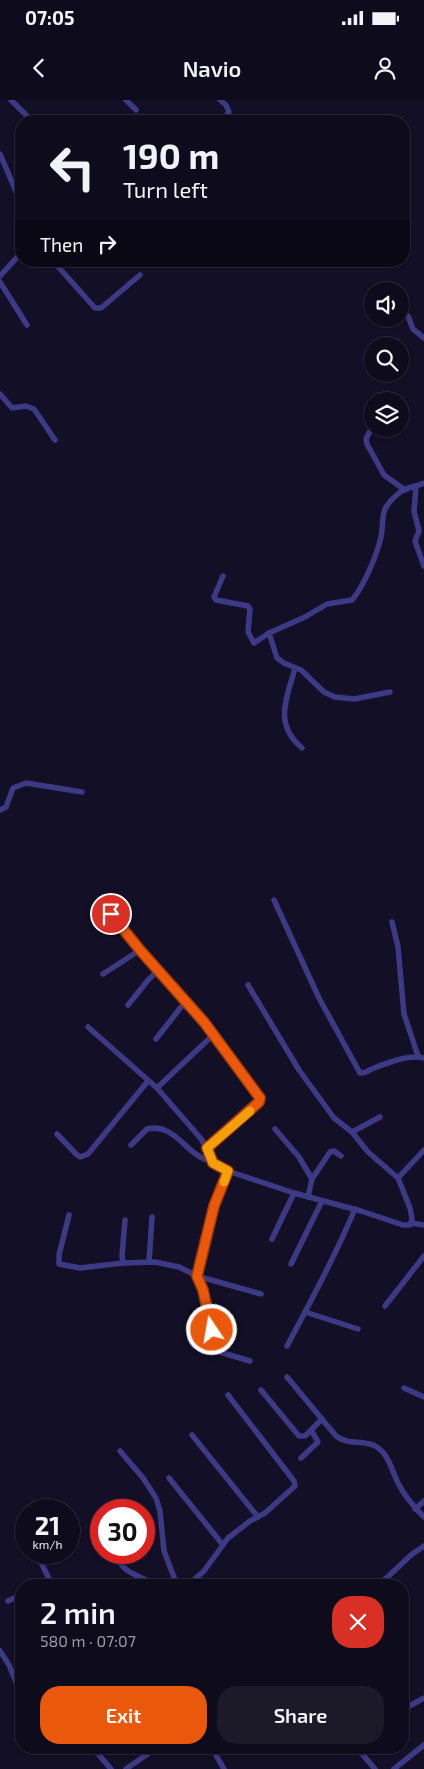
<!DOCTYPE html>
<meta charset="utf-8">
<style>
:root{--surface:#0e0b1c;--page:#1c1929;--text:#f1f3f6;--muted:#9b9ba3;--line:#2e2b3b;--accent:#ea580c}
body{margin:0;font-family:"Exo 2",sans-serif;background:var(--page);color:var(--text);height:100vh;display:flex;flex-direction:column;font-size:19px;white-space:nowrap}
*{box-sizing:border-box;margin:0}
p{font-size:16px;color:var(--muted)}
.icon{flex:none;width:28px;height:28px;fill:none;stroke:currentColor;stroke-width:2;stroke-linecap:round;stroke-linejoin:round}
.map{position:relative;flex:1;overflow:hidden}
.panel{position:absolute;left:15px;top:1479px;width:394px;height:175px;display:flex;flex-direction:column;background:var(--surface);border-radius:20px;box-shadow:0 1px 4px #0004,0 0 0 1px var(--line)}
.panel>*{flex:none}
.banner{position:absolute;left:15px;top:15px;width:395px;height:152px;border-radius:20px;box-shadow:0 1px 4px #0004,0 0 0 1px var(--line);background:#0e0b1c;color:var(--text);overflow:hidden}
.buttons{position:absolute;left:364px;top:182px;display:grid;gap:10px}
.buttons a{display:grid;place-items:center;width:45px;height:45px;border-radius:50%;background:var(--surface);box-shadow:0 1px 4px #0004,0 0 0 1px var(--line);font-size:25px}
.speed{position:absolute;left:15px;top:1399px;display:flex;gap:10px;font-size:25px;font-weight:700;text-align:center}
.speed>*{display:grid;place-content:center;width:65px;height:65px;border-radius:50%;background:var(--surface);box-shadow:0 1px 4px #0004,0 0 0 1px var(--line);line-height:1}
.speed small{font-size:12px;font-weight:400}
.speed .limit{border:8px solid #d22;background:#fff;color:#111}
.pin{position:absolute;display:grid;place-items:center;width:42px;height:42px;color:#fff;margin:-21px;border:2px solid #fff;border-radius:50%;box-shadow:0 1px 5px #0007}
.me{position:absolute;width:55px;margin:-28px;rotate:348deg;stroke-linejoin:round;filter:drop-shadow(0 0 4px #0008)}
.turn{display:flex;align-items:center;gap:18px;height:105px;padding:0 25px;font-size:22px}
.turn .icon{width:65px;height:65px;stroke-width:2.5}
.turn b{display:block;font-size:35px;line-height:42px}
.then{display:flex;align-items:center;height:48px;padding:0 25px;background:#0003;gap:10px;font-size:19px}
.round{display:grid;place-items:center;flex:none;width:52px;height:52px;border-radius:20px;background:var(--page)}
.summary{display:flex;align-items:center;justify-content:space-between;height:85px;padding:0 25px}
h1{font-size:30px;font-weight:600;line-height:38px}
.cta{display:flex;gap:10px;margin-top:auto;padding:10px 25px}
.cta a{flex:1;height:58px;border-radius:20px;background:var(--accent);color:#fff;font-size:20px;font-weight:600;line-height:58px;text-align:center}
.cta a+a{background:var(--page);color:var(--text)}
.status{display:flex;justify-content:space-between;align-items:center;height:35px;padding:0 25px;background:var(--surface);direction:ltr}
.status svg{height:14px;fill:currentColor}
header{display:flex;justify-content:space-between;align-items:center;height:65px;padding:0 25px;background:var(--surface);font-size:22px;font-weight:600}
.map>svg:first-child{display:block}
</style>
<div class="status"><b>07:05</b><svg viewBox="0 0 49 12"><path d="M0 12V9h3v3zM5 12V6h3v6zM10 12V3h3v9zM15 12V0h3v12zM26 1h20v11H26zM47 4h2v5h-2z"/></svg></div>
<header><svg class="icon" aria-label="back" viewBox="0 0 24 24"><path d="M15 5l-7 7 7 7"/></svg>Navio<svg class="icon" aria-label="person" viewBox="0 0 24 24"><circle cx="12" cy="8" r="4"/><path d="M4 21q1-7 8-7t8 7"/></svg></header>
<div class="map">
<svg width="424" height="1669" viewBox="0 0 424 1669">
<rect width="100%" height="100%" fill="#130f26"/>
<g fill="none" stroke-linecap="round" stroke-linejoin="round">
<g stroke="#3d3a85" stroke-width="5.5">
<polyline points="11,0 32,21"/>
<polyline points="126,0 136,10"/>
<polyline points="220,0 226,5 229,12 222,21"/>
<polyline points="0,54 21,103"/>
<polyline points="53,161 95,208 101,208 140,175"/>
<polyline points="0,176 21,153"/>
<polyline points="0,182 27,225"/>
<polyline points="400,211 408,216 413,229 424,238"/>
<polyline points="0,294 12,308 26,306 34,309 55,340"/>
<polyline points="386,301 389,295"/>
<polyline points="372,327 366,339 367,344 384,375 405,390"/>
<polyline points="416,387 414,411 419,431 415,441 424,466"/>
<path d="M223 476 214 497 216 500 248 506 250 509 248 532 254 543 269 533 305 517 327 504 352 500C364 486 377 455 381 437 385 414 378 411 399 393 406 387 416 387 424 383"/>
<polyline points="269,533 277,558 284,563 301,570 324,592 335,597 354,599 390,592"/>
<path d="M295 568C287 598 273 624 302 648"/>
<polyline points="0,710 6,707 13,688 26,683 82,692"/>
<path d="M274 800 319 898 360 973C366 974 368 970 374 968 387 963 410 954 424 958"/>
<polyline points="111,814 140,850 204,922 260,998 259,1002 207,1048"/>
<polyline points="392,822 398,847 404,914 418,956"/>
<polyline points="103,874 140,850"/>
<polyline points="128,905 149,879 158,871"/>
<polyline points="88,927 157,988 202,1040 213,1063 228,1071 294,1093 361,1111 403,1125 410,1125 412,1119 410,1108 398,1078 368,1052 352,1032 334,1018 299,970 248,885"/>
<polyline points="156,939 185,902"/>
<polyline points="157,988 213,935"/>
<polyline points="275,1029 299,1057 312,1079"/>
<polyline points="352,1032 380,1017"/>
<polyline points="57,1034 77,1055 80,1057 88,1054 148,981"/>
<path d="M131 1045 147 1029C176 1022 187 1058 212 1061"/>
<polyline points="228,1071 214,1106 197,1176 203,1190 212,1230 212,1247 213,1250 250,1261"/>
<polyline points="398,1078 424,1050"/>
<polyline points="308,1097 312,1079 330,1052 334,1051 341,1056"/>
<polyline points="69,1115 59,1155 59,1164 80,1168 123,1163 155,1162 179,1167 197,1176 261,1194"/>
<polyline points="411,1123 424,1125"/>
<polyline points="272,1139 294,1093"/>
<polyline points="149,1162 152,1117"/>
<polyline points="123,1163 122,1156 125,1120"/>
<polyline points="291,1164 322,1101"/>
<polyline points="385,1206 424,1156"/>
<polyline points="305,1212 358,1229"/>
<polyline points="189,1223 190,1239 193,1245 212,1247"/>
<path d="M287 1246C311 1201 335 1156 355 1109"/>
<path d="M287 1277 336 1336C349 1346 364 1339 377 1347 389 1355 392 1371 398 1383 404 1395 414 1407 424 1417"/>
<polyline points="404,1288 424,1297"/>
<polyline points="261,1290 299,1336 305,1336 322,1319"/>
<polyline points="192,1335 258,1417"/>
<polyline points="120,1351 143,1378 156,1398 160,1411 164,1451 177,1485"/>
<polyline points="301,1358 318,1342 311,1330"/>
<polyline points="169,1378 223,1445"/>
<polyline points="415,1409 424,1401"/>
<polyline points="21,1425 26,1435"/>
<polyline points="36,1452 52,1485"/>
<path d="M118 1459C124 1474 142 1476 154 1485"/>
<polyline points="188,1485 204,1471 228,1438 250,1421 265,1413 295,1386 294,1381 228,1295"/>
<polyline points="379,1485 411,1455 424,1446"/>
<polyline points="8,1501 21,1495"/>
<polyline points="0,1551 9,1565 21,1594"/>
<polyline points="402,1610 424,1598"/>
<polyline points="93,1648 111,1669"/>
<polyline points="212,1648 224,1669"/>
<polyline points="357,1648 375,1669"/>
<polyline points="126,1669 156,1648"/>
<polyline points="394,1669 424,1645"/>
</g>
</g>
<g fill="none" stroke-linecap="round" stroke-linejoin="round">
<defs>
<polyline id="route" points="111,814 140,850 204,922 260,998 259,1002 207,1048 213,1063 228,1071 214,1106 197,1176 203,1190 212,1230"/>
</defs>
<use href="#route" stroke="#983908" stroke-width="12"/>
<use href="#route" stroke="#ea580c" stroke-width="9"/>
<polyline stroke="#f59e0b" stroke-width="9" points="224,1082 228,1071 213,1063 207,1048 250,1011"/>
</g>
</svg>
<div class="buttons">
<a><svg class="icon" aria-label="sound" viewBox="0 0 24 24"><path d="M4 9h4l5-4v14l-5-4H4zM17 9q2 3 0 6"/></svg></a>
<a><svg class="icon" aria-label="search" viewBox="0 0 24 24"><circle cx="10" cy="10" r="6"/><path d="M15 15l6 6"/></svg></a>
<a><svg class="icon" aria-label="layers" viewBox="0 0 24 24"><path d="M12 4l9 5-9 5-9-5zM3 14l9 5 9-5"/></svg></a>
</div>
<div class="speed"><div>21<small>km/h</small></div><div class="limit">30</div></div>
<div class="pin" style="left:111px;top:814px;background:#d93025"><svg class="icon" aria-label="arrive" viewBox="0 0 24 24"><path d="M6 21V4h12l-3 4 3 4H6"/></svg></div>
<svg class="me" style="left:212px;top:1230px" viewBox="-20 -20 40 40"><circle r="17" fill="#ea580c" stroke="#fff" stroke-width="3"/><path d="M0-11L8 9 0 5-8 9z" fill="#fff"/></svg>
<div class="banner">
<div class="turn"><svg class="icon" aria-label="left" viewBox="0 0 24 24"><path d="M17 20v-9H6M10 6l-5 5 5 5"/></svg><div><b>190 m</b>Turn left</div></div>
<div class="then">Then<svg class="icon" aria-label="right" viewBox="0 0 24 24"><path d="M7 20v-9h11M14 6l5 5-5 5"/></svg></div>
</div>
<section class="panel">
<div class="summary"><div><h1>2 min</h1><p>580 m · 07:07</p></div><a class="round" style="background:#d93025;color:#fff"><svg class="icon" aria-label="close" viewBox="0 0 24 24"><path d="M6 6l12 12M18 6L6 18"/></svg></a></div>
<div class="cta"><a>Exit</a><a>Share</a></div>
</section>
</div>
